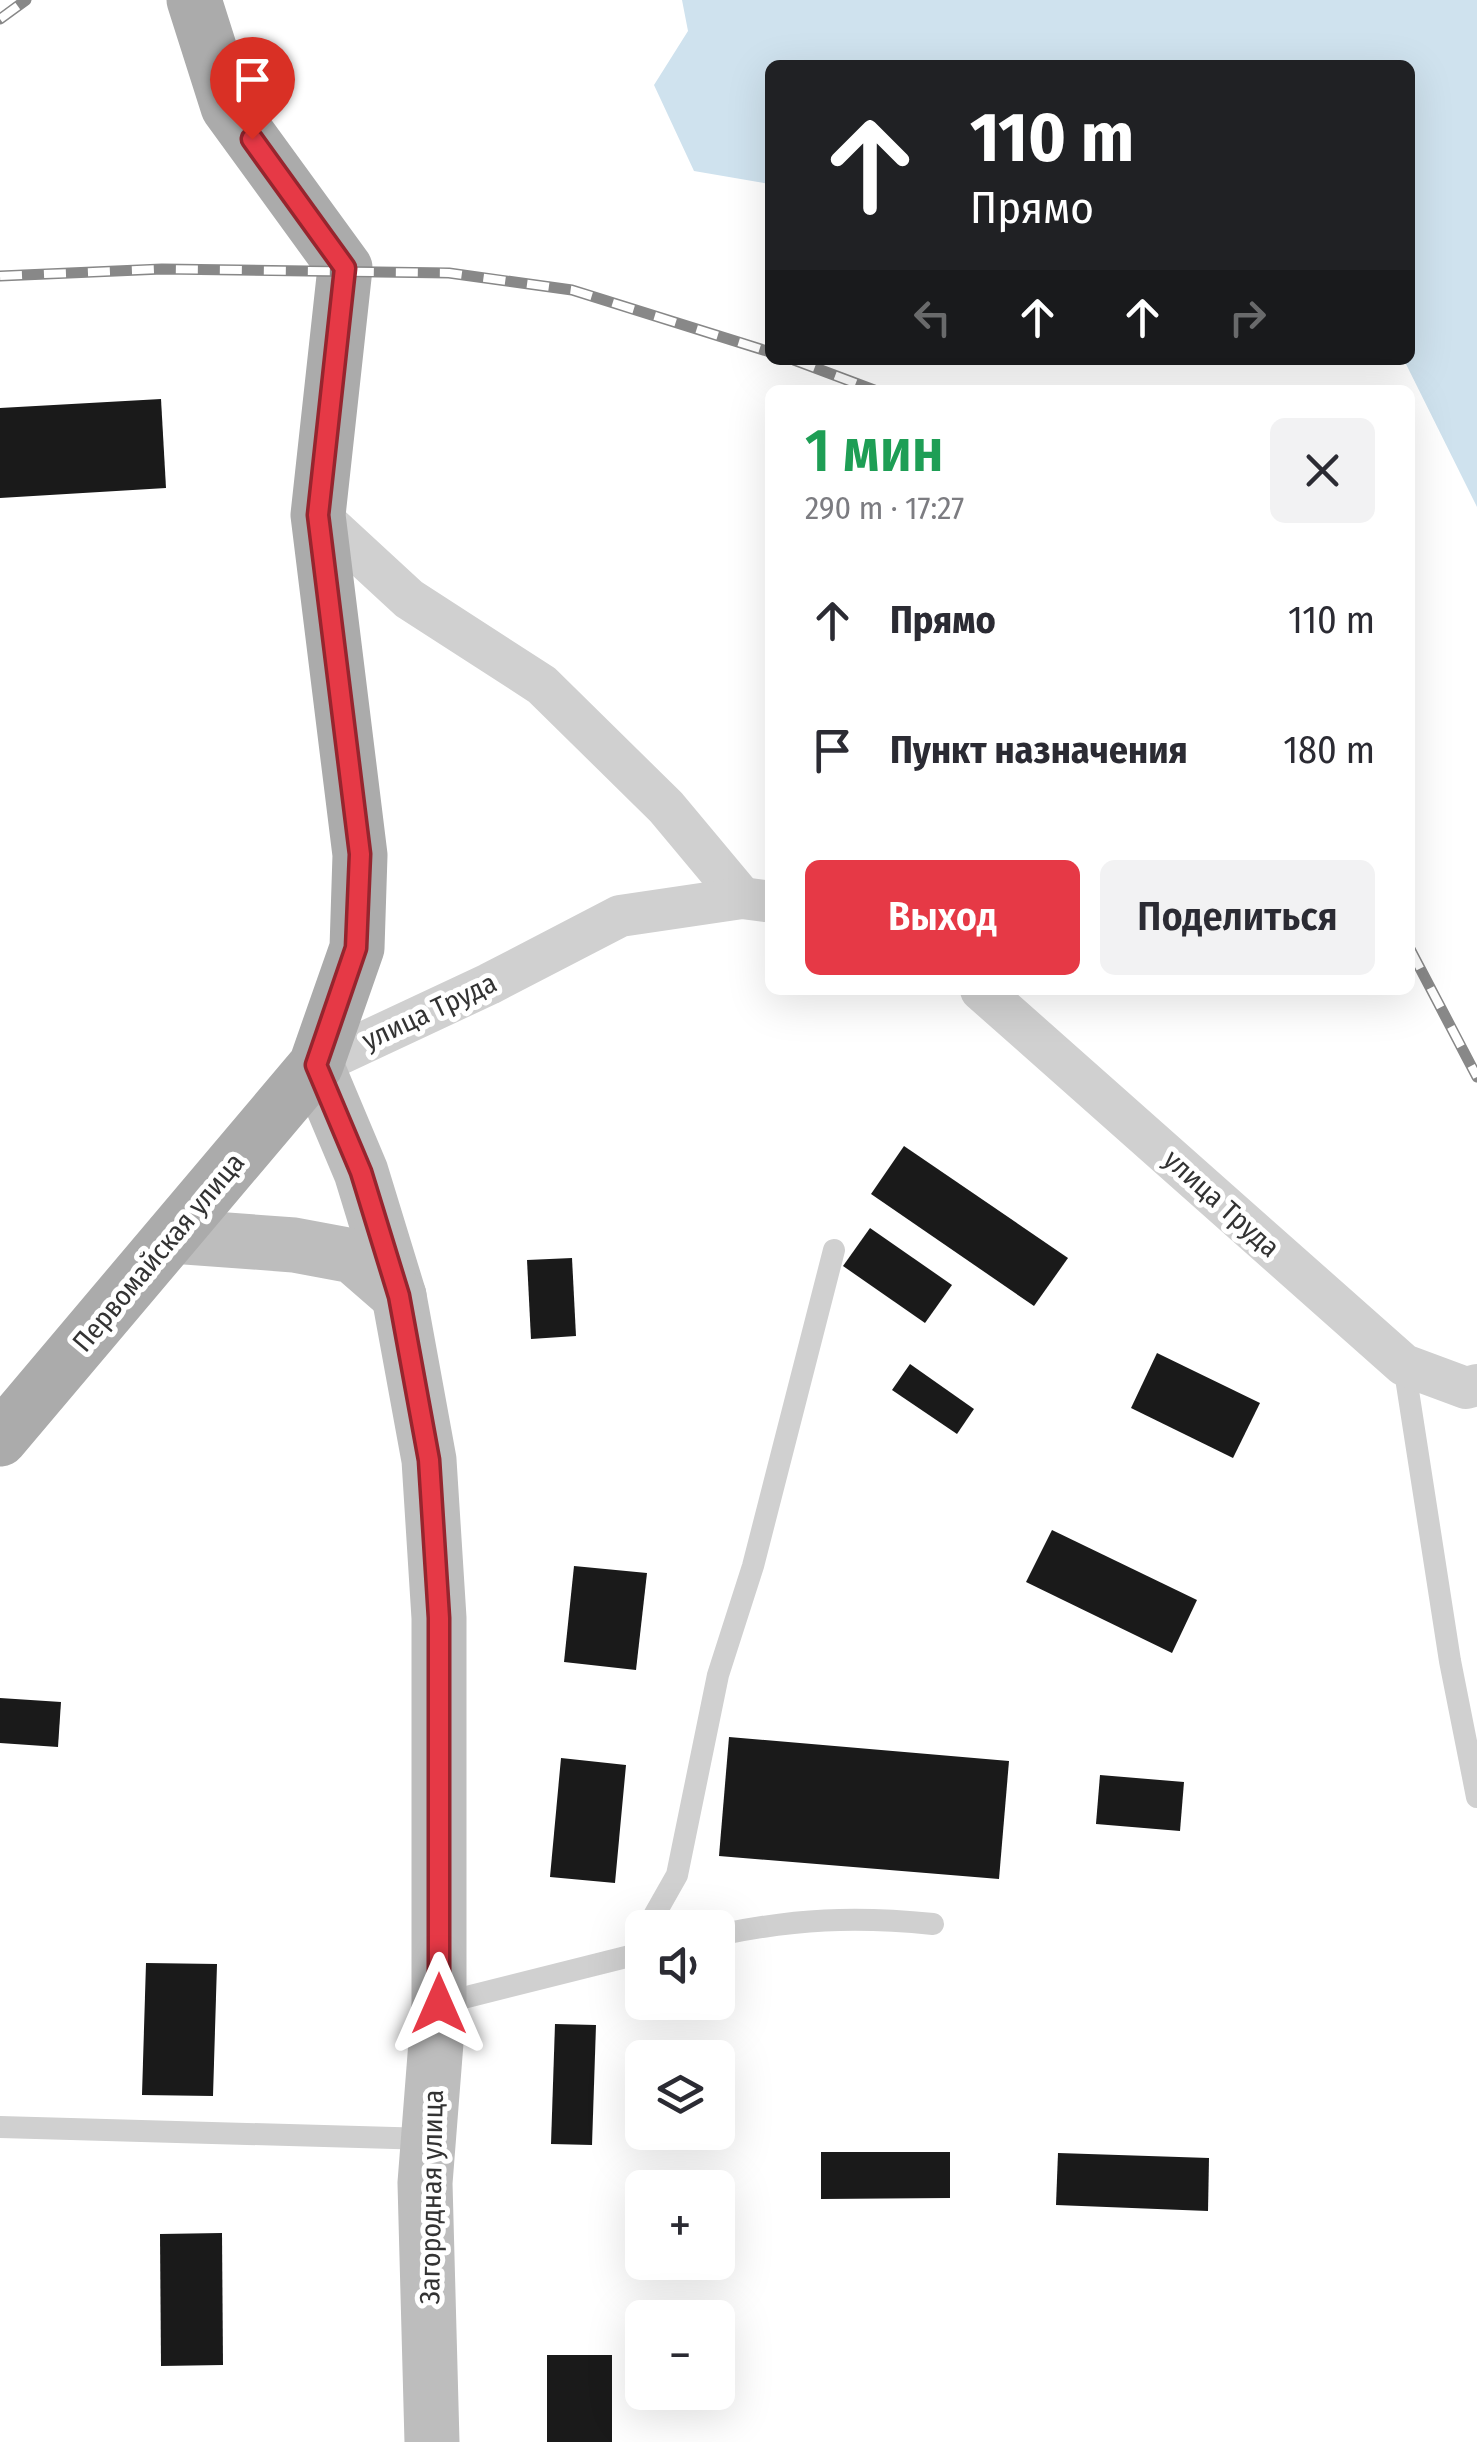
<!DOCTYPE html>
<html lang="ru">
<meta charset="utf-8">
<style>
:root{--surface:#fff;--page:#f2f2f3;--text:#2b2b33;--muted:#7c7c81;--accent:#e63946}
body{margin:0;font-family:"Fira Sans Condensed",sans-serif;background:var(--page);color:var(--text);height:100vh;display:flex;flex-direction:column;font-size:38px;white-space:nowrap}
*{box-sizing:border-box;margin:0}
p{font-size:32px;color:var(--muted)}
.icon{flex:none;width:55px;height:55px;fill:none;stroke:currentColor;stroke-width:2;stroke-linecap:round;stroke-linejoin:round}
.map{position:relative;flex:1;overflow:hidden}
.side{position:absolute;left:765px;top:385px;width:650px;height:610px;display:flex;flex-direction:column;background:var(--surface);border-radius:15px;box-shadow:0 10px 40px #0002}
.side>*{flex:none}
.banner{position:absolute;left:765px;top:60px;width:650px;height:305px;border-radius:15px;box-shadow:0 10px 40px #0002;background:#202124;color:#fff;overflow:hidden}
.controls{position:absolute;left:625px;top:1910px;display:grid;gap:20px}
.controls a{display:grid;place-items:center;width:110px;height:110px;border-radius:15px;background:var(--surface);box-shadow:0 10px 40px #0002;font-size:50px}
.pin{position:absolute;display:grid;place-items:center;width:85px;height:85px;color:#fff;margin:-102px -42px;border-radius:50% 50% 50% 0;rotate:-45deg;box-shadow:0 0 10px #0007}
.pin .icon{rotate:45deg}
.me{position:absolute;width:110px;margin:-55px;rotate:0deg;stroke-linejoin:round;filter:drop-shadow(0 0 8px #0008)}
.turn{display:flex;align-items:center;gap:35px;height:210px;padding:0 40px;font-size:45px}
.turn .icon{width:130px;height:130px;stroke-width:2.5}
.turn b{display:block;font-size:70px;line-height:85px}
.lanes{display:flex;align-items:center;height:95px;padding:0 40px;background:#0003;justify-content:center;gap:50px;direction:ltr}
.lanes .off{opacity:.35}
.round{display:grid;place-items:center;flex:none;width:105px;height:105px;border-radius:15px;background:var(--page)}
.overview{display:flex;align-items:center;justify-content:space-between;height:170px;padding:0 40px}
h1{font-size:60px;font-weight:600;line-height:75px;color:#1e9e55}
.primary-button{display:flex;gap:20px;margin-top:auto;padding:20px 40px}
.primary-button a{flex:1;height:115px;border-radius:15px;background:var(--accent);color:#fff;font-size:40px;font-weight:600;line-height:115px;text-align:center}
.primary-button a+a{background:var(--page);color:var(--text)}
ul{padding:0;list-style:none}
li{display:flex;align-items:center;gap:30px;height:130px;padding:0 40px}
li div{flex:1}
li b{display:block;font-size:38px}
li em{font-style:normal}
.map>svg:first-child{display:block}
</style>
<div class="map">
<svg width="1477" height="2442" viewBox="0 0 1477 2442">
<rect width="100%" height="100%" fill="#fff"/>
<polygon fill="#cfe2ee" points="682,0 1477,0 1477,507 1404,360 1410,360 1410,65 770,65 770,184 694,171 654,85 688,31"/>
<g fill="#1a1a1a">
<polygon points="161,399 166,488 0,498 0,408"/>
<polygon points="904,1146 1068,1258 1034,1306 871,1194"/>
<polygon points="870,1228 952,1285 925,1323 843,1266"/>
<polygon points="572,1258 576,1336 531,1339 527,1260"/>
<polygon points="1157,1353 1260,1403 1233,1458 1131,1408"/>
<polygon points="910,1364 974,1409 957,1434 892,1390"/>
<polygon points="1052,1530 1197,1600 1172,1653 1026,1582"/>
<polygon points="574,1566 647,1573 636,1670 564,1662"/>
<polygon points="0,1698 61,1702 58,1747 0,1743"/>
<polygon points="729,1737 1009,1761 999,1879 719,1856"/>
<polygon points="561,1758 626,1765 615,1883 550,1877"/>
<polygon points="1100,1775 1184,1782 1180,1831 1096,1824"/>
<polygon points="146,1963 217,1964 213,2096 142,2095"/>
<polygon points="555,2024 596,2025 592,2145 551,2144"/>
<polygon points="821,2152 950,2152 950,2198 821,2199"/>
<polygon points="1058,2153 1209,2158 1208,2211 1056,2205"/>
<polygon points="222,2233 223,2365 161,2366 160,2234"/>
<rect x="547" y="2355" width="65" height="87"/>
</g>
<g fill="none" stroke-linecap="round" stroke-linejoin="round">
<g stroke="#d0d0d0" stroke-width="22">
<polyline points="1404,1365 1450,1661 1477,1797"/>
<polyline points="647,1928 677,1875 718,1675 753,1566 834,1250"/>
<path d="M718 1935C795 1919 854 1916 933 1924"/>
<polyline points="439,2004 642,1953"/>
<polyline points="0,2127 429,2139"/>
</g>
<g stroke="#d0d0d0" stroke-width="42">
<polyline points="318,515 409,599 542,685 666,807 742,898"/>
<polyline points="981,990 1404,1365 1466,1388 1477,1385"/>
<polyline points="316,1065 489,984 620,916 742,898 765,901"/>
</g>
<g stroke="#bdbdbd" stroke-width="55">
<polyline points="316,1065 361,1172 399,1296 429,1460 439,1618 439,2004 425,2183 432,2442"/>
<polyline points="172,1236 294,1245 353,1256 399,1296"/>
</g>
<polyline stroke="#ababab" stroke-width="55" points="0,1439 316,1065 357,948 360,855 318,515 345,268 228,107 194,0"/>
<defs>
<g id="rail">
<polyline points="0,19 26,0"/>
<polyline points="0,276 162,269 449,273 572,290 770,352"/>
<polyline points="794,360 874,390"/>
<polyline points="1410,949 1477,1077"/>
</g>
</defs>
<use href="#rail" stroke="#888" stroke-width="11"/>
<use href="#rail" stroke="#fff" stroke-width="8" stroke-dasharray="22" stroke-linecap="butt"/>
</g>
<g fill="none" stroke-linecap="round" stroke-linejoin="round">
<defs>
<polyline id="route" points="252,139 345,268 318,515 360,854 356,948 316,1065 361,1172 399,1296 429,1460 439,1618 439,2004"/>
</defs>
<use href="#route" stroke="#96252e" stroke-width="25"/>
<use href="#route" stroke="#e63946" stroke-width="18"/>
</g>
<g text-anchor="middle" stroke-width="10" stroke-linejoin="round" paint-order="stroke">
<g font-size="28" fill="#333" stroke="#fff">
<text transform="translate(429 1011) rotate(-25)" y="10">улица Труда</text>
<text transform="translate(1222 1203) rotate(42)" y="10">улица Труда</text>
<text transform="translate(158 1252) rotate(-50)" y="10">Первомайская улица</text>
<text transform="translate(431 2197) rotate(-89)" y="10">Загородная улица</text>
</g>
</g>
</svg>
<div class="controls">
<a><svg class="icon" aria-label="sound" viewBox="0 0 24 24"><path d="M4 9h4l5-4v14l-5-4H4zM17 9q2 3 0 6"/></svg></a>
<a><svg class="icon" aria-label="layers" viewBox="0 0 24 24"><path d="M12 4l9 5-9 5-9-5zM3 14l9 5 9-5"/></svg></a>
<a>+</a>
<a>−</a>
</div>
<div class="pin" style="left:252px;top:139px;background:#d93025"><svg class="icon" aria-label="arrive" viewBox="0 0 24 24"><path d="M6 21V4h12l-3 4 3 4H6"/></svg></div>
<svg class="me" style="left:439px;top:2004px" viewBox="-20 -20 40 40"><path d="M0-17L14 15 0 8-14 15z" fill="#e63946" stroke="#fff" stroke-width="4"/></svg>
<div class="banner">
<div class="turn"><svg class="icon" aria-label="ahead" viewBox="0 0 24 24"><path d="M12 20V5M6 11l6-6 6 6"/></svg><div><b>110 m</b>Прямо</div></div>
<div class="lanes"><svg class="icon off" aria-label="left" viewBox="0 0 24 24"><path d="M17 20v-9H6M10 6l-5 5 5 5"/></svg><svg class="icon" aria-label="ahead" viewBox="0 0 24 24"><path d="M12 20V5M6 11l6-6 6 6"/></svg><svg class="icon" aria-label="ahead" viewBox="0 0 24 24"><path d="M12 20V5M6 11l6-6 6 6"/></svg><svg class="icon off" aria-label="right" viewBox="0 0 24 24"><path d="M7 20v-9h11M14 6l5 5-5 5"/></svg></div>
</div>
<section class="side">
<div class="overview"><div><h1>1 мин</h1><p>290 m · 17:27</p></div><a class="round"><svg class="icon" aria-label="close" viewBox="0 0 24 24"><path d="M6 6l12 12M18 6L6 18"/></svg></a></div>
<ul>
<li><svg class="icon" aria-label="ahead" viewBox="0 0 24 24"><path d="M12 20V5M6 11l6-6 6 6"/></svg><div><b>Прямо</b></div><em>110 m</em></li>
<li><svg class="icon" aria-label="arrive" viewBox="0 0 24 24"><path d="M6 21V4h12l-3 4 3 4H6"/></svg><div><b>Пункт назначения</b></div><em>180 m</em></li>
</ul>
<div class="primary-button"><a>Выход</a><a>Поделиться</a></div>
</section>
</div>
